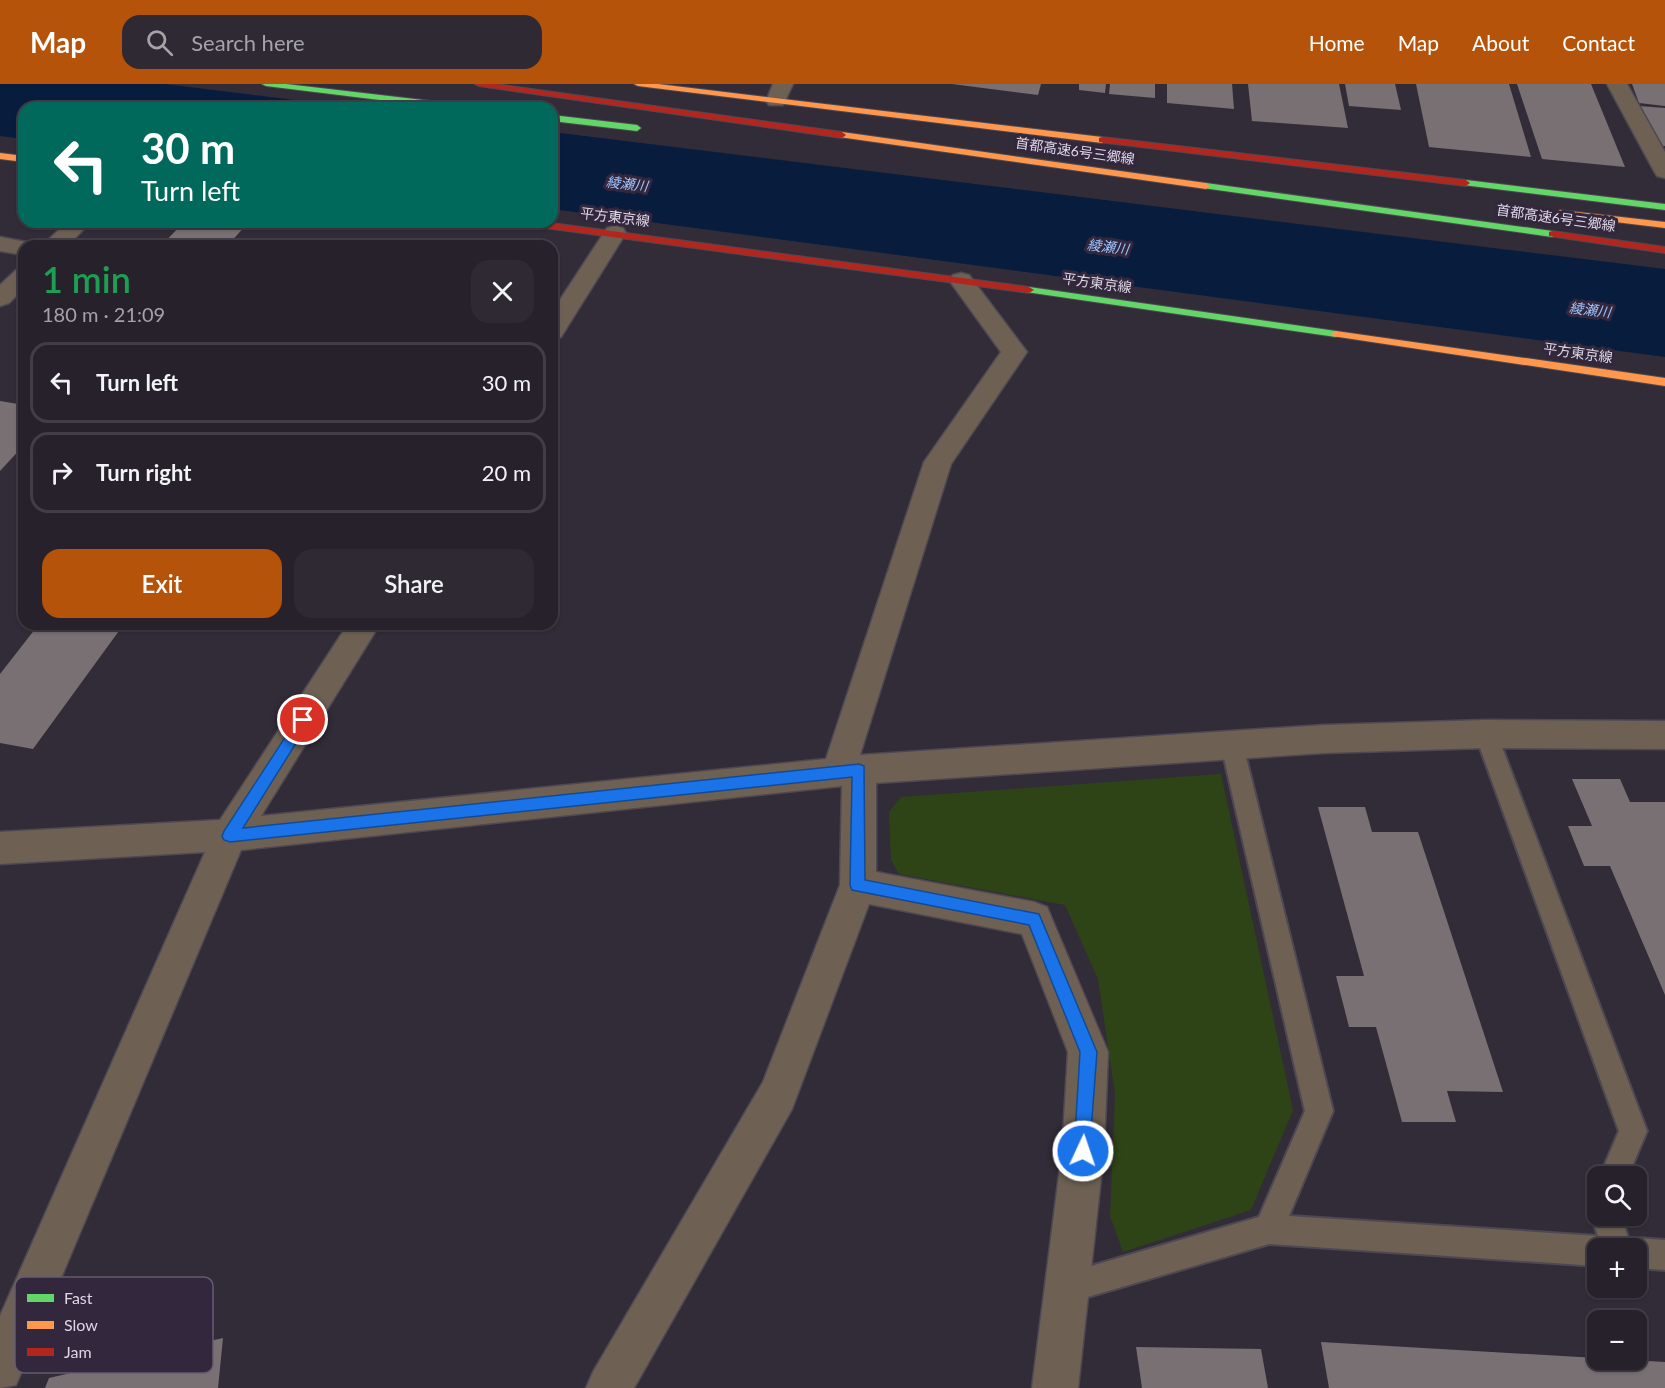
<!DOCTYPE html>
<meta charset="utf-8">
<style>
:root{--surface:#26212a;--page:#2e2932;--text:#f1f3f6;--muted:#a4a3a8;--line:#423e47;--accent:#b45309}
body{margin:0;font-family:Lato,"Noto Sans JP",sans-serif;background:var(--page);color:var(--text);height:100vh;display:flex;flex-direction:column;font-size:22px;white-space:nowrap}
*{box-sizing:border-box;margin:0}
p{font-size:20px;color:var(--muted)}
.icon{flex:none;width:33px;height:33px;fill:none;stroke:currentColor;stroke-width:2;stroke-linecap:round;stroke-linejoin:round}
.map{position:relative;flex:1;overflow:hidden}
.drawer{position:absolute;left:18px;top:156px;width:540px;height:390px;display:flex;flex-direction:column;background:var(--surface);border-radius:18px;box-shadow:0 2px 4px #0004,0 0 0 2px var(--line)}
.drawer>*{flex:none}
.banner{position:absolute;left:18px;top:18px;width:540px;height:126px;border-radius:18px;box-shadow:0 2px 4px #0004,0 0 0 2px var(--line);background:#00695c;color:#fff;overflow:hidden}
.fabs{position:absolute;left:1587px;top:1082px;display:grid;gap:12px}
.fabs a{display:grid;place-items:center;width:60px;height:60px;border-radius:12px;background:var(--surface);box-shadow:0 2px 4px #0004,0 0 0 2px var(--line);font-size:30px}
.pin{position:absolute;display:grid;place-items:center;width:51px;height:51px;color:#fff;margin:-26px;border:3px solid #fff;border-radius:50%;box-shadow:0 2px 6px #0007}
.me{position:absolute;width:66px;margin:-33px;rotate:3deg;stroke-linejoin:round;filter:drop-shadow(0 0 4px #0008)}
.turn{display:flex;align-items:center;gap:21px;height:126px;padding:0 24px;font-size:27px}
.turn .icon{width:78px;height:78px;stroke-width:2.5}
.turn b{display:block;font-size:42px;line-height:51px}
.round{display:grid;place-items:center;flex:none;width:63px;height:63px;border-radius:18px;background:var(--page)}
.headline{display:flex;align-items:center;justify-content:space-between;height:102px;padding:0 24px}
h1{font-size:36px;font-weight:600;line-height:45px;color:#1e9e55}
.button{display:flex;gap:12px;margin-top:auto;padding:12px 24px}
.button a{flex:1;height:69px;border-radius:18px;background:var(--accent);color:#fff;font-size:24px;font-weight:600;line-height:69px;text-align:center}
.button a+a{background:var(--page);color:var(--text)}
ul{padding:0;list-style:none}
li{display:flex;align-items:center;gap:18px;height:81px;margin:0 12px 9px;padding:0 12px;border:3px solid var(--line);border-radius:18px}
li div{flex:1}
li b{display:block;font-size:22px}
li em{font-style:normal}
header{display:flex;align-items:center;gap:36px;box-sizing:border-box;height:84px;padding:0 30px;background:var(--accent);color:#fff}
header strong{font-size:28px}
nav{display:flex;gap:33px;margin-inline-start:auto;font-size:21px}
.search{width:420px;height:54px;background:var(--page);display:flex;align-items:center;gap:15px;box-sizing:border-box;padding:0 21px;border-radius:18px;color:var(--muted);font-size:22px}
.map>svg:first-child{display:block}
</style>
<header>
<strong>Map</strong>
<div class="search"><svg class="icon" aria-label="search" viewBox="0 0 24 24"><circle cx="10" cy="10" r="6"/><path d="M15 15l6 6"/></svg>Search here</div>
<nav><a>Home</a><a>Map</a><a>About</a><a>Contact</a></nav>
</header>
<div class="map">
<svg width="1665" height="1304" viewBox="0 0 1665 1304">
<rect width="100%" height="100%" fill="#322c38"/>
<polygon fill="#2e4416" points="1221,690 1293,1026 1251,1126 1123,1168 1110,1132 1115,1010 1098,895 1065,821 899,790 891,776 889,728 901,713"/>
<g fill="#081d3e">
<polygon points="0,0 165,0 359,24 24,24 24,55 0,52"/>
<polygon points="552,48 1665,185 1665,273 552,125"/>
</g>
<g fill="#797074">
<polygon points="952,0 1041,0 1038,11"/>
<polygon points="1079,0 1106,0 1105,9 1079,6"/>
<polygon points="1110,0 1155,0 1155,14 1109,10"/>
<polygon points="1167,0 1232,0 1234,25 1167,19"/>
<polygon points="1248,0 1339,0 1348,44 1252,37"/>
<polygon points="1345,0 1395,0 1401,26 1349,22"/>
<polygon points="1416,0 1509,0 1531,73 1429,63"/>
<polygon points="1517,0 1591,0 1625,83 1542,75"/>
<polygon points="1632,0 1665,0 1665,22 1639,19"/>
<polygon points="1639,22 1665,24 1665,62 1663,62"/>
<polygon points="169,138 249,138 227,162 161,162 181,141"/>
<polygon points="346,157 372,161 372,162 342,162"/>
<polygon points="0,317 24,321 24,361 0,387"/>
<polygon points="39,540 124,540 33,665 0,659 0,590"/>
<polygon points="1572,695 1620,695 1630,718 1665,718 1665,911 1610,782 1584,782 1568,742 1592,742"/>
<polygon points="1318,723 1365,723 1372,748 1418,748 1503,1008 1447,1007 1456,1038 1402,1038 1376,943 1349,943 1336,892 1364,892"/>
<polygon points="223,1254 218,1304 45,1304 49,1294"/>
<polygon points="1321,1258 1665,1278 1665,1304 1329,1304"/>
<polygon points="1136,1263 1261,1265 1268,1304 1142,1304"/>
</g>
<g fill="none" stroke-linecap="round" stroke-linejoin="round">
<defs>
<g id="lane">
<polygon points="1486,640 1494,643 1497,650 1647,1047 1628,1092 1600,1092 1619,1047 1475,650 1478,643"/>
<polygon points="1232,651 1240,654 1243,661 1333,1027 1289,1132 1598,1152 1591,1131 1598,1120 1598,1131 1621,1131 1629,1157 1636,1154 1665,1156 1665,1186 1636,1184 1636,1164 1598,1164 1598,1182 1269,1160 1067,1219 1056,1215 1052,1204 1056,1193 1067,1189 1259,1133 1305,1027 1221,661 1224,654"/>
</g>
<g id="street">
<polygon points="773,0 793,0 783,21 769,21 766,17"/>
<polygon points="1607,0 1627,0 1665,68 1665,94 1657,92 1654,87"/>
<polygon points="67,138 91,138 67,162 42,162"/>
<polygon points="615,142 623,144 626,149 561,253 552,255 552,228 607,144"/>
<polygon points="0,153 32,159 34,162 24,162 24,171 0,167"/>
<polygon points="24,184 24,204 9,219 0,222 0,201 16,186"/>
<polygon points="961,189 969,191 1027,268 951,380 860,671 1324,641 1486,636 1665,637 1665,665 1486,664 1324,669 876,699 876,788 1034,818 1047,823 1108,968 1104,1067 1078,1304 1032,1304 1062,1067 1068,968 1022,850 869,820 792,1025 634,1304 586,1304 593,1288 763,998 840,801 842,702 241,766 16,1301 0,1304 0,1232 205,768 0,780 0,748 220,736 348,540 380,540 261,732 826,675 924,378 1001,268 949,196 953,191"/>
</g>
<g id="fast">
<polygon points="262,0 286,0 466,21 470,24 445,24 266,2"/>
<polygon points="552,31 637,41 641,44 637,47 552,37"/>
<polygon points="1466,96 1665,120 1665,126 1463,101 1462,99"/>
<polygon points="1206,99 1552,147 1557,150 1552,153 1203,104 1203,100"/>
<polygon points="1029,203 1336,247 1341,250 1336,253 1026,208 1026,204"/>
</g>
<g id="slow">
<polygon points="634,0 658,0 1102,53 1106,56 1102,59 638,2"/>
<polygon points="842,48 1206,99 1210,102 1206,105 839,53 838,51"/>
<polygon points="0,69 24,72 24,78 0,75"/>
<polygon points="1560,126 1665,138 1665,144 1557,131 1555,129"/>
<polygon points="1336,247 1665,294 1665,302 1332,252 1331,250"/>
</g>
<g id="jam">
<polygon points="475,0 496,0 842,48 846,51 842,54 479,2"/>
<polygon points="1102,53 1466,96 1470,99 1466,102 1099,58 1099,54"/>
<polygon points="518,138 544,138 1029,203 1034,206 1029,209 523,141"/>
<polygon points="1552,147 1665,163 1665,169 1549,152 1549,148"/>
</g>
</defs>
<use href="#lane" stroke="#4e4853" stroke-width="4"/>
<use href="#street" stroke="#4e4853" stroke-width="3"/>
<use href="#fast" stroke="#4e4853" stroke-width="2"/>
<use href="#slow" stroke="#4e4853" stroke-width="2"/>
<use href="#jam" stroke="#4e4853" stroke-width="2"/>
<use href="#lane" fill="#6e6154" fill-rule="evenodd"/>
<use href="#street" fill="#6e6154" fill-rule="evenodd"/>
<use href="#fast" fill="#63d668" fill-rule="evenodd"/>
<use href="#slow" fill="#ff974d" fill-rule="evenodd"/>
<use href="#jam" fill="#b3261e" fill-rule="evenodd"/>
</g>
<polygon fill="#1a73e8" stroke="#114b97" stroke-width="1.5" points="303,630 308,632 308,640 243,744 859,680 864,682 865,796 1039,830 1097,968 1089,1073 1083,1075 1077,1073 1074,1067 1080,968 1029,841 852,806 850,801 852,693 230,758 224,756 222,752 224,747 299,632"/>
<g text-anchor="middle" stroke-width="6" stroke-linejoin="round" paint-order="stroke">
<g font-size="14" fill="#ded7e6" stroke="#32273d">
<text transform="translate(1075 67) rotate(8)" y="5">首都高速6号三郷線</text>
<text transform="translate(615 133) rotate(7)" y="5">平方東京線</text>
<text transform="translate(1556 134) rotate(8)" y="5">首都高速6号三郷線</text>
<text transform="translate(1097 199) rotate(8)" y="5">平方東京線</text>
<text transform="translate(1578 269) rotate(8)" y="5">平方東京線</text>
</g>
<g font-size="14" font-style="italic" fill="#9ec5ff" stroke="#32273d">
<text transform="translate(627 100) rotate(7)" y="5">綾瀬川</text>
<text transform="translate(1108 163) rotate(7)" y="5">綾瀬川</text>
<text transform="translate(1590 226) rotate(7)" y="5">綾瀬川</text>
</g>
</g>
<rect x="15" y="1193" width="198" height="96" rx="9" fill="#32273d" stroke="#665c70" stroke-width="1.5"/>
<rect x="27" y="1210" width="27" height="8" fill="#63d668"/>
<rect x="27" y="1237" width="27" height="8" fill="#ff974d"/>
<rect x="27" y="1264" width="27" height="8" fill="#b3261e"/>
<g font-size="16" fill="#ded7e6">
<text x="64" y="1220">Fast</text>
<text x="64" y="1247">Slow</text>
<text x="64" y="1274">Jam</text>
</g>
</svg>
<div class="fabs">
<a><svg class="icon" aria-label="search" viewBox="0 0 24 24"><circle cx="10" cy="10" r="6"/><path d="M15 15l6 6"/></svg></a>
<a>+</a>
<a>−</a>
</div>
<div class="pin" style="left:303px;top:636px;background:#d93025"><svg class="icon" aria-label="arrive" viewBox="0 0 24 24"><path d="M6 21V4h12l-3 4 3 4H6"/></svg></div>
<svg class="me" style="left:1083px;top:1067px" viewBox="-20 -20 40 40"><circle r="17" fill="#1a73e8" stroke="#fff" stroke-width="3"/><path d="M0-11L8 9 0 5-8 9z" fill="#fff"/></svg>
<div class="banner">
<div class="turn"><svg class="icon" aria-label="left" viewBox="0 0 24 24"><path d="M17 20v-9H6M10 6l-5 5 5 5"/></svg><div><b>30 m</b>Turn left</div></div>
</div>
<section class="drawer">
<div class="headline"><div><h1>1 min</h1><p>180 m · 21:09</p></div><a class="round"><svg class="icon" aria-label="close" viewBox="0 0 24 24"><path d="M6 6l12 12M18 6L6 18"/></svg></a></div>
<ul>
<li><svg class="icon" aria-label="left" viewBox="0 0 24 24"><path d="M17 20v-9H6M10 6l-5 5 5 5"/></svg><div><b>Turn left</b></div><em>30 m</em></li>
<li><svg class="icon" aria-label="right" viewBox="0 0 24 24"><path d="M7 20v-9h11M14 6l5 5-5 5"/></svg><div><b>Turn right</b></div><em>20 m</em></li>
</ul>
<div class="button"><a>Exit</a><a>Share</a></div>
</section>
</div>
